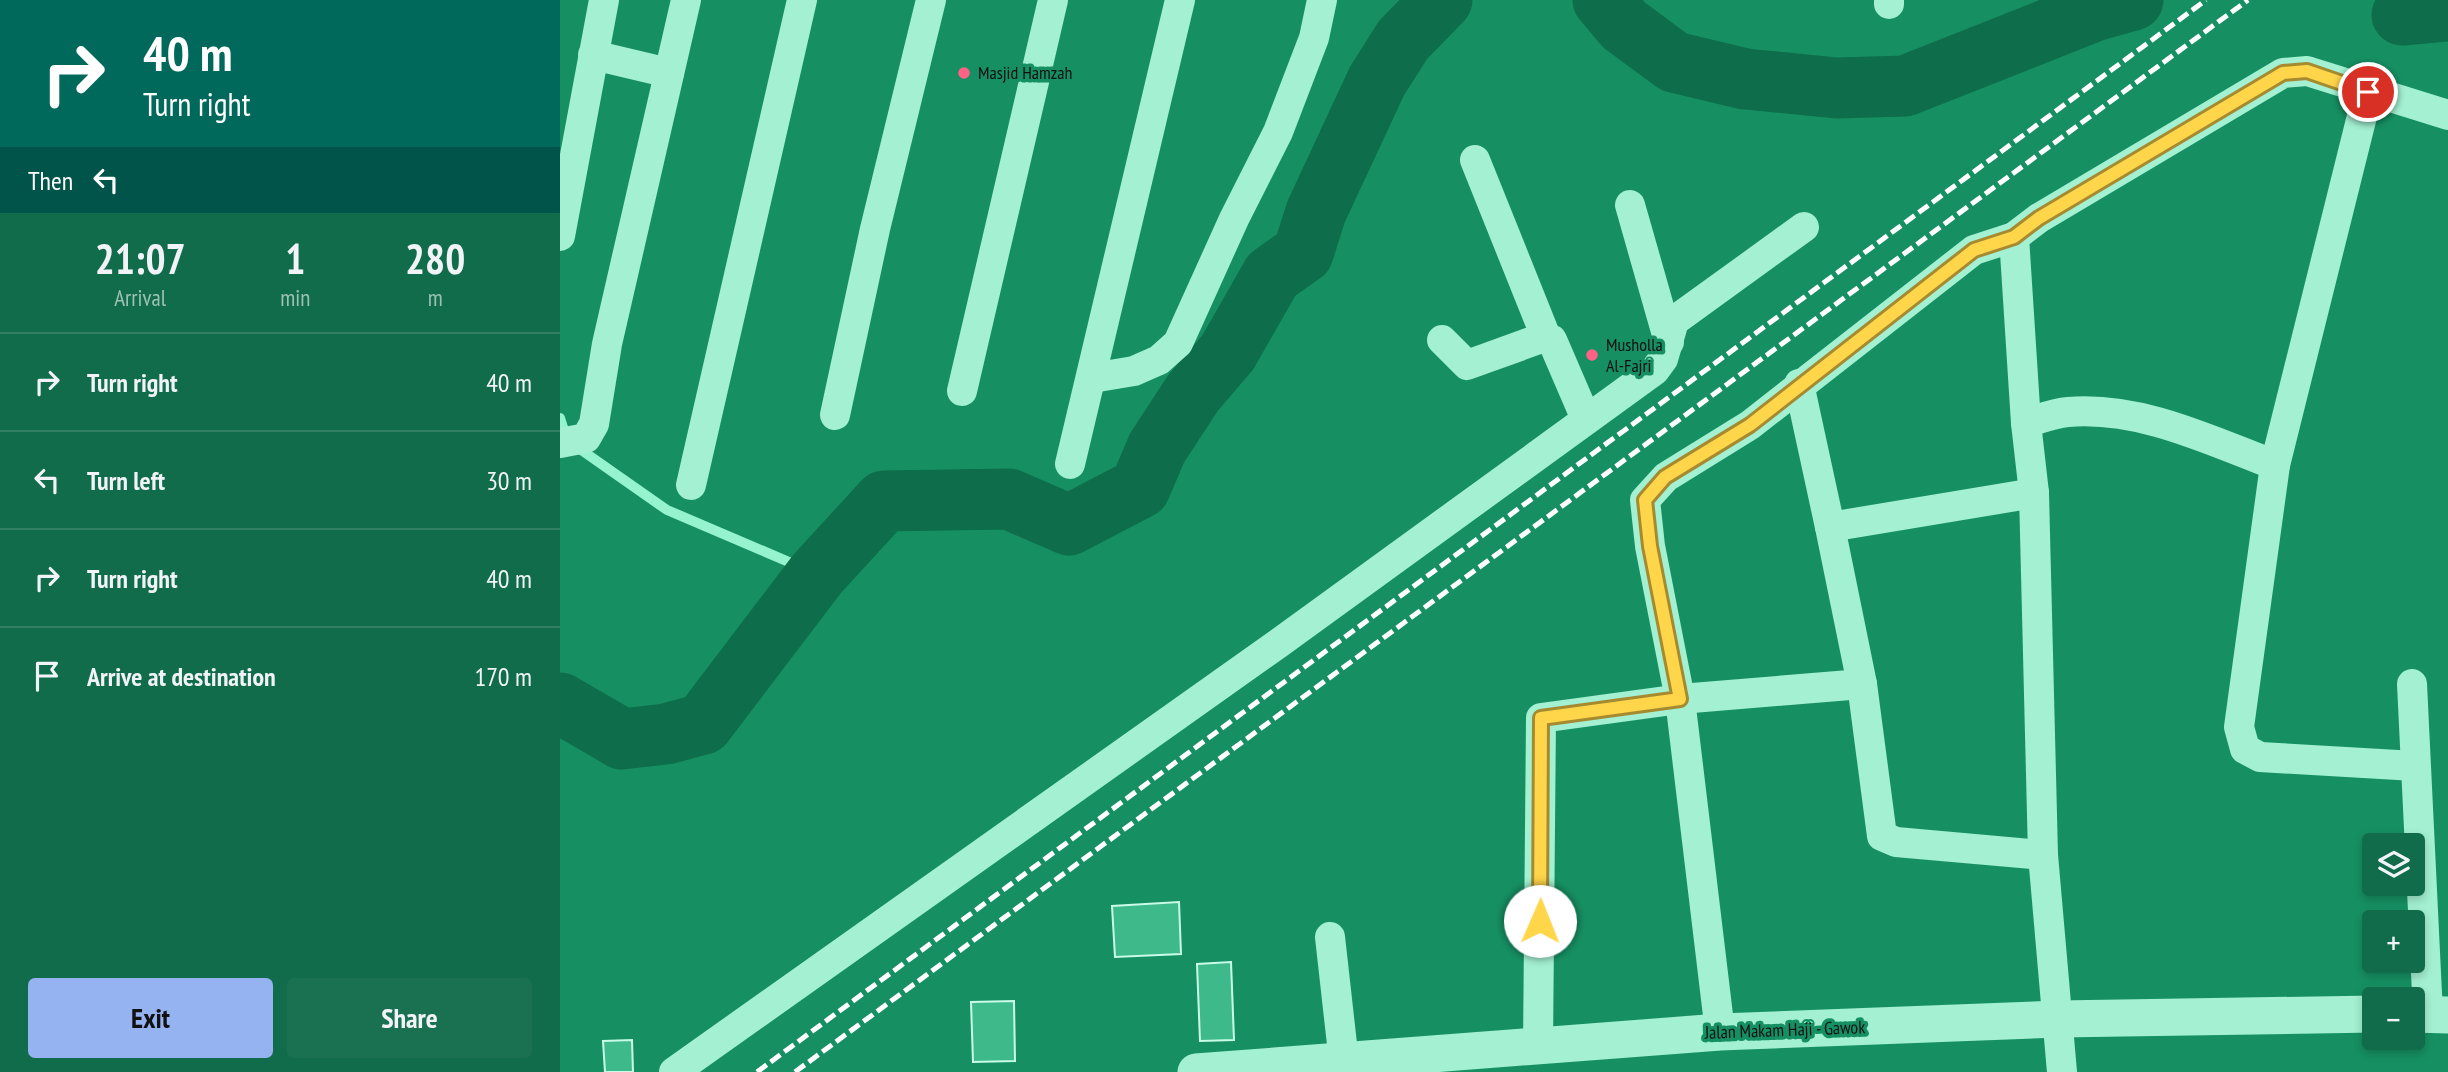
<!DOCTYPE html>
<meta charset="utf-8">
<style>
:root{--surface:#106c4a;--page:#197151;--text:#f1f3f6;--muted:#9cc0b5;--line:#307f62;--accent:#95b2f1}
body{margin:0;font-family:"PT Sans Narrow",sans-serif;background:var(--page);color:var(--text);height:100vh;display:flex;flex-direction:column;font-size:26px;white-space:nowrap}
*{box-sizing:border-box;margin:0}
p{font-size:23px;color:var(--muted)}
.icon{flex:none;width:38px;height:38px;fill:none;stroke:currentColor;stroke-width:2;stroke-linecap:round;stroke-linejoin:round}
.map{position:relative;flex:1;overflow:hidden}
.sheet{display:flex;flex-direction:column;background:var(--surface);width:560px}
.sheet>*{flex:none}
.guide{background:#00695c;color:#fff;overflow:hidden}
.buttons{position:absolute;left:1802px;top:833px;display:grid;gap:14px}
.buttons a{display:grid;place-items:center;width:63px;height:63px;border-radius:7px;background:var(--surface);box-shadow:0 4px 10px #0003;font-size:35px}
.pin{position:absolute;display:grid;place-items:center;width:60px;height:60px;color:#fff;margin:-30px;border:4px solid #fff;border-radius:50%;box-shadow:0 2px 7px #0007}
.me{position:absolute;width:77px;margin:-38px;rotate:1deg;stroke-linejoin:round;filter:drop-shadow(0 0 5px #0008)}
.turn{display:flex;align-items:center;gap:24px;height:147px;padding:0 28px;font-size:32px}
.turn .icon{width:91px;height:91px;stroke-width:2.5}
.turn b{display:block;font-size:49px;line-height:60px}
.then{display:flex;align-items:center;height:66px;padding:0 28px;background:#0003;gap:14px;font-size:26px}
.eta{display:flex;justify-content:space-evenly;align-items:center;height:119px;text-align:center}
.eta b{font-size:42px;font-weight:700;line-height:49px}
.button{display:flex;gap:14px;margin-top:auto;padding:14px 28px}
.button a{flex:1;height:80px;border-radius:7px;background:var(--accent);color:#111;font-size:28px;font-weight:700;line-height:80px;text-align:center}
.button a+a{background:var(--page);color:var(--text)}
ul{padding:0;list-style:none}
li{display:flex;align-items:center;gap:21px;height:98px;padding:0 28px;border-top:2px solid var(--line)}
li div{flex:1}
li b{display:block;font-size:26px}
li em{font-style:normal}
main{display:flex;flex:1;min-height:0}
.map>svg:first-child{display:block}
</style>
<main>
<section class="sheet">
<div class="guide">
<div class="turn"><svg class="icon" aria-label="right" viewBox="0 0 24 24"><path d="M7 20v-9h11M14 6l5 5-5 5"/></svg><div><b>40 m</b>Turn right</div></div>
<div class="then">Then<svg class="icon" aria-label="left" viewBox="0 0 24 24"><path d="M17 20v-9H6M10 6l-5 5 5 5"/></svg></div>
</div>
<div class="eta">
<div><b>21:07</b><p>Arrival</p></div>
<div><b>1</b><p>min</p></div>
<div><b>280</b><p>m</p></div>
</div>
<ul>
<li><svg class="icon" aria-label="right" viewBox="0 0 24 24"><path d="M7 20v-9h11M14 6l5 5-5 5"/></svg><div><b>Turn right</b></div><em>40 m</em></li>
<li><svg class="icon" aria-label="left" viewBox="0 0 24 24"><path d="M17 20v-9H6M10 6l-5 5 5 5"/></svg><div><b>Turn left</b></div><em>30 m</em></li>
<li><svg class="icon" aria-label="right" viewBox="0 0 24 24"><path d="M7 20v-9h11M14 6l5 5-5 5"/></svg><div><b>Turn right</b></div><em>40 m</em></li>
<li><svg class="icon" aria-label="arrive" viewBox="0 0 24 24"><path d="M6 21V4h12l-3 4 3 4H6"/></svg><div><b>Arrive at destination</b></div><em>170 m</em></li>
</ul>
<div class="button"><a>Exit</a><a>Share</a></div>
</section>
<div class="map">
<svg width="1888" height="1072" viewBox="0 0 1888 1072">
<rect width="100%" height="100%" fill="#169063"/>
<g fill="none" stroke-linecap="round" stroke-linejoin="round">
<polyline stroke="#95f3ce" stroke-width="10" points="0,418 7,440 107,510 257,574"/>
<g stroke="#0e6d4b" stroke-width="61">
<polyline points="1043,0 1064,25 1114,62 1185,79 1277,88 1345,86 1537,10 1573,0"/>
<polyline points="1842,15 1888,11"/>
<polyline points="0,703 62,739 106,734 143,724 257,574 324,501 449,499 509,525 580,488 597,448 633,393 668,352 712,275 743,253 756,212 817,81 843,40 882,0"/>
</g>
</g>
<g fill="#3eb98a" stroke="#c9fbe8" stroke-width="2">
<polygon points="619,902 621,954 555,957 552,906"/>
<polygon points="671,962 674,1040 640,1041 637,964"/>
<polygon points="454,1001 455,1061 413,1062 411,1002"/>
<polygon points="72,1040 73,1072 45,1072 43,1041"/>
</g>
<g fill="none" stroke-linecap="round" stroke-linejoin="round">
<g stroke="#a3f0d2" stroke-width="30">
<polyline points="1329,4 1329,0"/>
<polyline points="33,55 109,73"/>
<polyline points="1808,92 1715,465 1679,727 1685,749 1700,757 1855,766"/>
<polyline points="915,160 986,337"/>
<polyline points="1070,205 1109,342"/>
<polyline points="0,236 44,0"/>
<path d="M1454 237 1466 423C1479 419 1494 413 1508 412 1580 406 1649 440 1715 465"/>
<polyline points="882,340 907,365 979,339 992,340 1026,419"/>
<polyline points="532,378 574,371 599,360 618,343 674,219 718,132 754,38 762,0"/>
<polyline points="1239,384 1270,527"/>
<polyline points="402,391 493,0"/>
<polyline points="275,415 315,229 371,0"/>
<polyline points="1466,423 1474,493 1483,855 1502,1072"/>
<polyline points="0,443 26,438 34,424 47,344 126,0"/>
<polyline points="510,464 620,0"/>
<polyline points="131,485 242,0"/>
<polyline points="1474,493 1270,527 1302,684 1322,836 1336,842 1483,855"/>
<polyline points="1852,684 1868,1014"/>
<polyline points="770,937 784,1062"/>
<polyline points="1160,1032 1120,699 1090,546 1085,500 1106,477 1190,425 1414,250 1454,237 1479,218 1723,73 1747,71 1888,115"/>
<polyline points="978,1047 981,718 1120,699 1302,684"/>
<polyline points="114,1072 719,643 1095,370 1103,359 1114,321 1244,227"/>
</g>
<g stroke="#a3f0d2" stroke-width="37">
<polyline points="1853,1014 1888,1015"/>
<polyline points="636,1072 1160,1032 1499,1019 1815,1014"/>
</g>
<g stroke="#fff" stroke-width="5" stroke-dasharray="12 5" stroke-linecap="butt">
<polyline points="197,1072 1646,0"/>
<polyline points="235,1072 1688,0"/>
</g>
</g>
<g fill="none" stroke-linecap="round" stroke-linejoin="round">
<defs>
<polyline id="route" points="980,921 981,718 1120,699 1090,546 1085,500 1105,477 1190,425 1414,250 1454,237 1479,218 1723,73 1747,71 1808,92"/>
</defs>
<use href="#route" stroke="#a68a30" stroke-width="18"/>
<use href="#route" stroke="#ffd54a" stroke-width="12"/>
</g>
<g fill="#ff6285" stroke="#169063" stroke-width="2.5">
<circle cx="404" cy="73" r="7"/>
<circle cx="1032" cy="355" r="7"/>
</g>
<g text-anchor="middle" stroke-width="7" stroke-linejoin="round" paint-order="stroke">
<g font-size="18" fill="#111" stroke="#169063" text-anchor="start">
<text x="418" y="79">Masjid Hamzah</text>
<text x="1046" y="351">Musholla<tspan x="1046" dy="21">Al-Fajri</tspan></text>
</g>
<g font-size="18" fill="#111" stroke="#169063">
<text transform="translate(1225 1030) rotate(-2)" y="6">Jalan Makam Haji - Gawok</text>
</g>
</g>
</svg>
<div class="buttons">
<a><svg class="icon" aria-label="layers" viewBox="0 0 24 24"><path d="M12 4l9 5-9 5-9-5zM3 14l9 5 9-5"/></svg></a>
<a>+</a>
<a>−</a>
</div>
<div class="pin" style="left:1808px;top:92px;background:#d93025"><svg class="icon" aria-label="arrive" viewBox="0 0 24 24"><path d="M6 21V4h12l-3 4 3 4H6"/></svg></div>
<svg class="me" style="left:980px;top:921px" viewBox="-20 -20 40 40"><circle r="19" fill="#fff"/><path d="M0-13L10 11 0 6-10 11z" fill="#ffd54a"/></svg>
</div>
</main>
